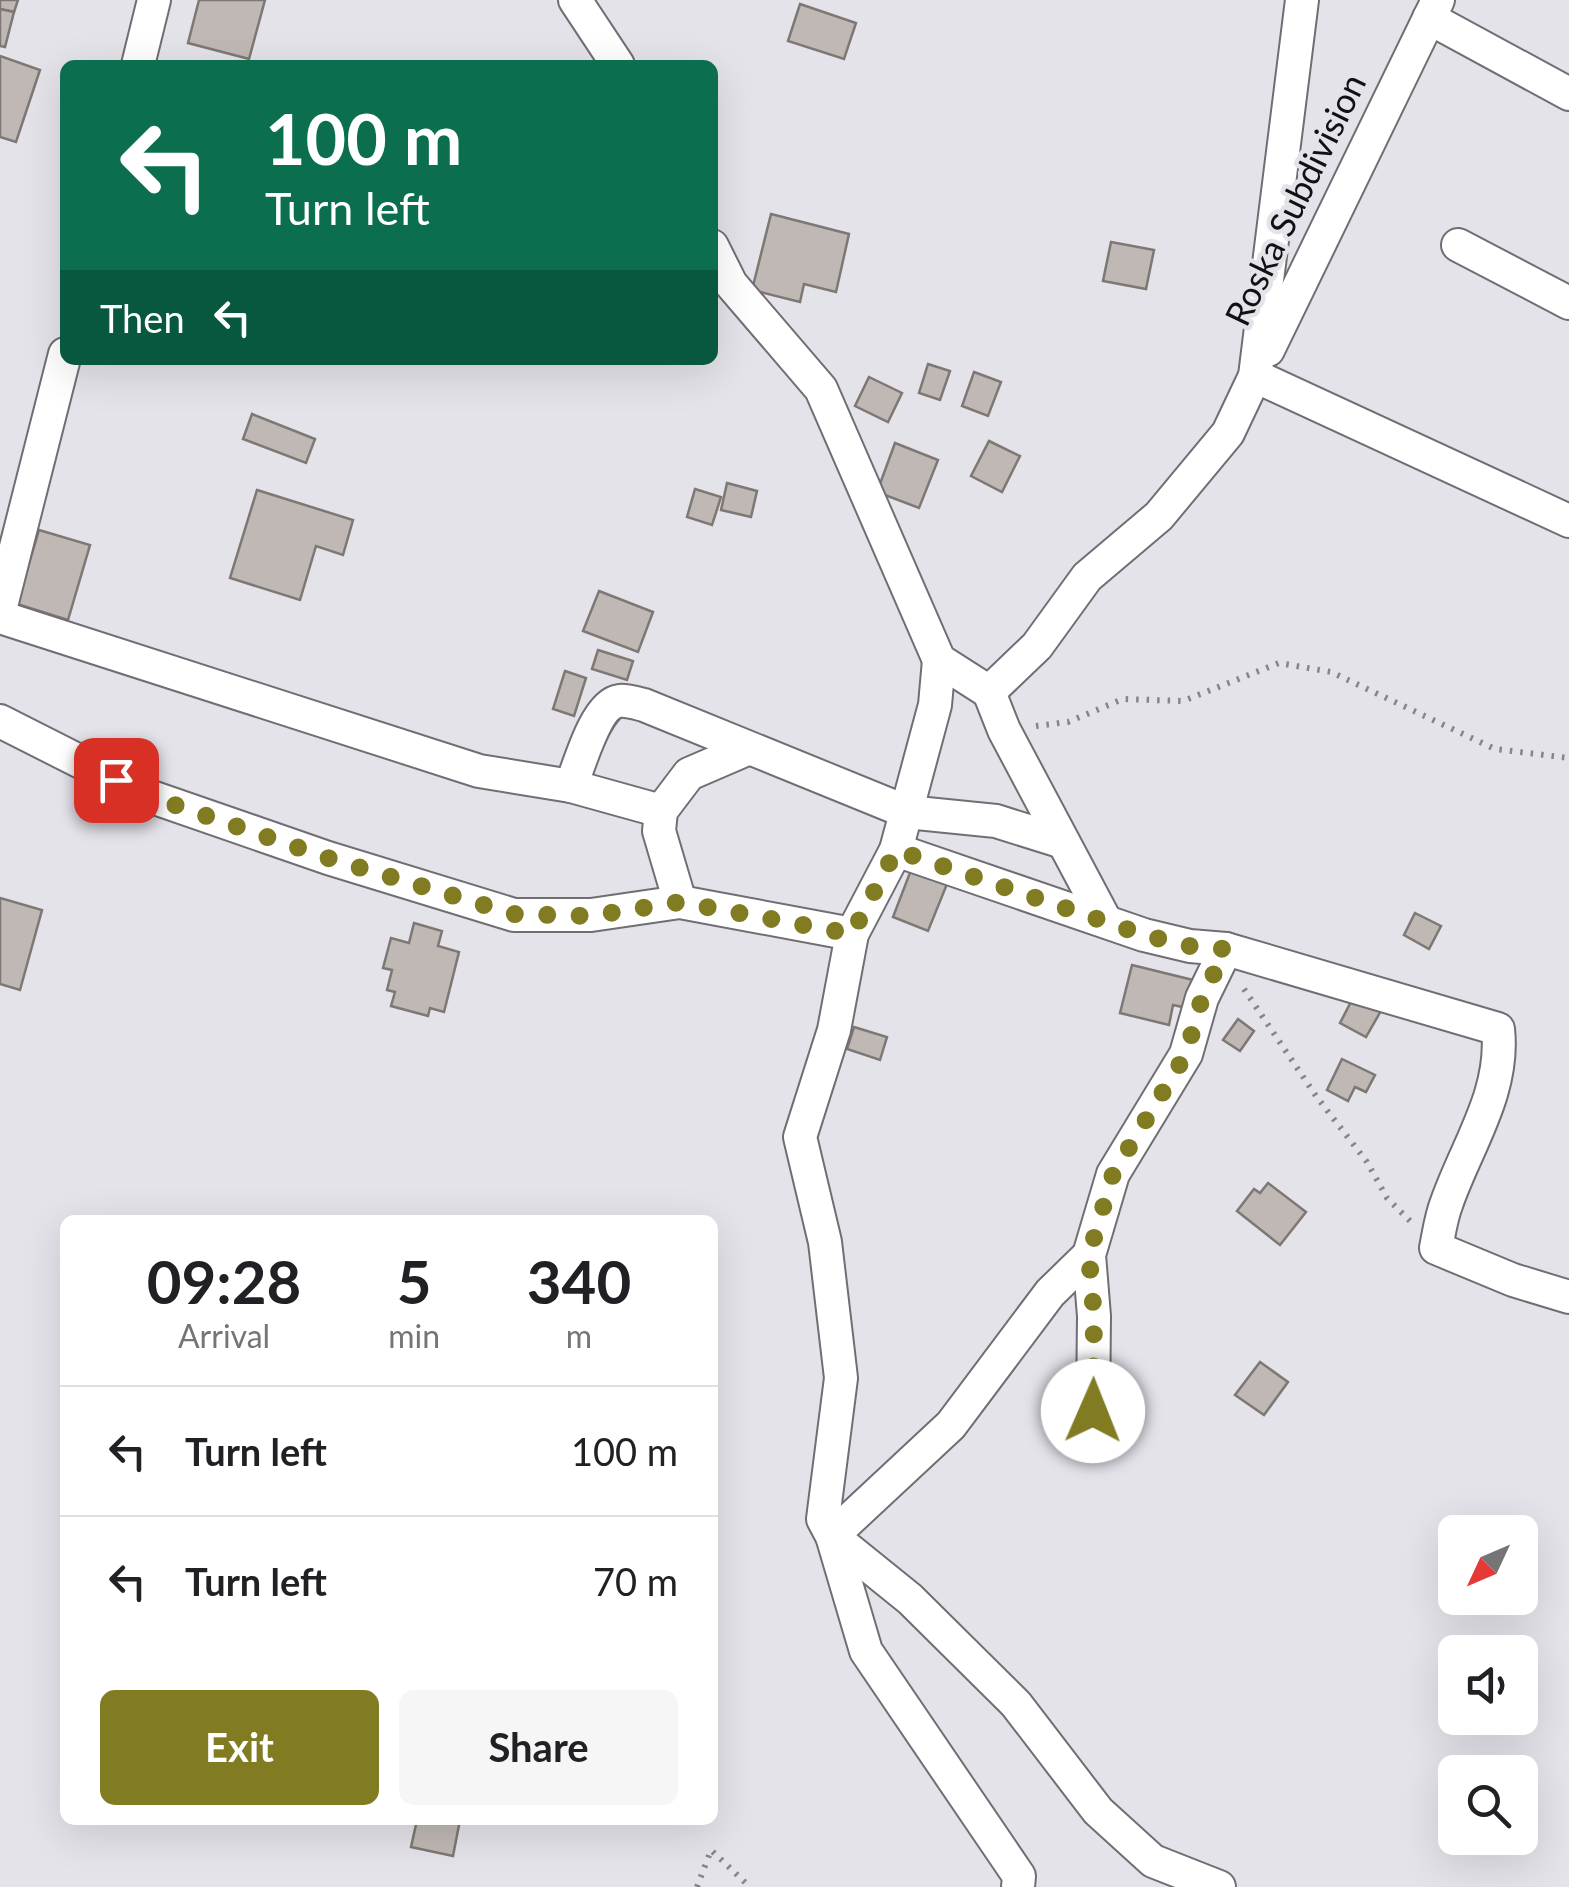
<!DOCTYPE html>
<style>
:root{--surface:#fff;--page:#f6f6f6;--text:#202124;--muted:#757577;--line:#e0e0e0;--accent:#817b22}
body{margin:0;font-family:Lato,sans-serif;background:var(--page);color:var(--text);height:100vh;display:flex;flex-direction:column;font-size:38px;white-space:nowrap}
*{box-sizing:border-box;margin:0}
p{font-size:32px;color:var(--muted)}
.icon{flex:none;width:55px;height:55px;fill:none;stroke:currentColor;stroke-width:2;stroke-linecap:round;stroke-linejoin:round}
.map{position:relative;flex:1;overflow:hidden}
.side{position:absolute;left:60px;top:1215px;width:658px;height:610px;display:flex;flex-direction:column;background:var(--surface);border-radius:15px;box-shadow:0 10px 40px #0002}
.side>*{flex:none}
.hud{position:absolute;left:60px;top:60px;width:658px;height:305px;border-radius:15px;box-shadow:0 10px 40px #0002;background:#0b6e4f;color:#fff;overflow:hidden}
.needle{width:65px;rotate:226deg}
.buttons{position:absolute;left:1438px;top:1515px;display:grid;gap:20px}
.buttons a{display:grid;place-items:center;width:100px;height:100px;border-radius:15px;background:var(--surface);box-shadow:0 10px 40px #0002;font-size:50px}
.pin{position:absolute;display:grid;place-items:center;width:85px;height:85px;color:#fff;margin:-42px;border-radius:20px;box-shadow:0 5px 15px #0006}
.me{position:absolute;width:110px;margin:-55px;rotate:1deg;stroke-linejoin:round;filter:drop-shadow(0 0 8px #0008)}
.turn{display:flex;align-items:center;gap:35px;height:210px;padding:0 40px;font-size:45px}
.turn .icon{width:130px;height:130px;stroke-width:2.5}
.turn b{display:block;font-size:70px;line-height:85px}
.then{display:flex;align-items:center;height:95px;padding:0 40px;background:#0003;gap:20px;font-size:38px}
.eta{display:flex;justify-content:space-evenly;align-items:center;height:170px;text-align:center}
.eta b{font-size:60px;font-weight:700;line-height:70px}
.button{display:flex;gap:20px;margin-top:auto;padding:20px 40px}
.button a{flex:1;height:115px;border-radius:15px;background:var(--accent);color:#fff;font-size:40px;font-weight:700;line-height:115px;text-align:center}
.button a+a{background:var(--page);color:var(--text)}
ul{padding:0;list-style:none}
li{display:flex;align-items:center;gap:30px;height:130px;padding:0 40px;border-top:2px solid var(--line)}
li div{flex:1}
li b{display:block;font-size:38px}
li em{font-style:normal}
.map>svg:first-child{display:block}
</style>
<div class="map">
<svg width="1569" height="1887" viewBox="0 0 1569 1887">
<rect width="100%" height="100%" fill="#e5e3ea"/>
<g fill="#bfb8b4" stroke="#7e7874" stroke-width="2.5">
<polygon points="0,0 18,0 14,12 0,9"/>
<polygon points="199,0 265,0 249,59 188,43"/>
<polygon points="800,4 856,23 844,59 788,41"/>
<polygon points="0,9 14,12 5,47 0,46"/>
<polygon points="0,56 40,70 16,142 0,137"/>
<polygon points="771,214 849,234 836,292 804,284 800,302 752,290"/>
<polygon points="1111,242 1154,250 1146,289 1103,281"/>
<polygon points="928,364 950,371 940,400 919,393"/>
<polygon points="974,372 1001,382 988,416 962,406"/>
<polygon points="869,377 902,393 888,422 855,406"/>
<polygon points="252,414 315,439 306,463 243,439"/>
<polygon points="989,441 1020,456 1002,492 971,476"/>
<polygon points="895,443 938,460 919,508 877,492"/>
<polygon points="727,483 757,491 751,517 721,510"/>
<polygon points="695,489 721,497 712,525 687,517"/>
<polygon points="257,490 353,520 343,555 316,546 300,600 230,578"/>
<polygon points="39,530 90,545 68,620 17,604"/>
<polygon points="599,591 653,612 638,652 583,631"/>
<polygon points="598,650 633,661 627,680 592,669"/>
<polygon points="565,671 586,678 574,716 553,709"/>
<polygon points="911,870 947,884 928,931 893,917"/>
<polygon points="0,898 42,910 20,990 0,984"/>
<polygon points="1415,913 1441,926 1429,949 1404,935"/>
<polygon points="414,923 442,931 438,946 459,952 444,1012 430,1008 428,1016 391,1006 395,992 387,990 392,970 383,968 391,938 409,943"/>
<polygon points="1132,965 1193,980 1187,1008 1173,1005 1169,1025 1120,1013"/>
<polygon points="1355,994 1382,1009 1366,1037 1340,1023"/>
<polygon points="1238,1019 1254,1031 1240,1051 1223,1040"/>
<polygon points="854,1027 887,1037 880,1060 847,1049"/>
<polygon points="1342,1059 1375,1075 1366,1092 1355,1087 1348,1101 1327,1090"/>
<polygon points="1268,1183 1306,1212 1280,1245 1237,1211 1254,1189 1260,1193"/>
<polygon points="1260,1362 1288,1382 1264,1415 1235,1395"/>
<polygon points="417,1820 460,1820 453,1856 411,1847"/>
</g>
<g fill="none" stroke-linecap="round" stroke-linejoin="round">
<defs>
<g id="minor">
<polyline points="575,0 618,65"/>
<polyline points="1429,18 1569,94"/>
<polyline points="138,65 154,0"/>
<polyline points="1458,245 1569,303"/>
<polyline points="712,246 731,284 821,389 939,660 989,692"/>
<polyline points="1268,350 1438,0"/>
<polyline points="1255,376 1569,521"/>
<polyline points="0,610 65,354"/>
<path d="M0 617 479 771 571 786C579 766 596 704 619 701 626 700 636 703 644 705L907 812 996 821 1063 842"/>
<polyline points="939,660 935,705 896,850 852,934 834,1030 800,1137 825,1242 841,1378 823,1519 832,1536 866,1651 1019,1876 1018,1887"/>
<polyline points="989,692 1037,646 1087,577 1159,516 1228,433 1255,376 1302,0"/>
<polyline points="989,692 1004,730 1105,920"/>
<polyline points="0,721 146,795 328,858 514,915 591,915 680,902 852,934"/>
<polyline points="571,786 661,811"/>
<path d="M896 850 1144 935 1190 946 1226 949 1498 1029C1505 1092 1467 1145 1447 1202 1441 1217 1439 1233 1436 1248L1513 1280 1569 1297"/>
<polyline points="680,902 659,831 661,811 689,774 747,749"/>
<polyline points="1089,1255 1050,1293 951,1425 832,1536 910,1599 1016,1704 1098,1811 1153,1861 1219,1887"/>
<polyline points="1093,1411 1094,1316 1089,1255 1113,1174 1186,1054 1202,998 1226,949"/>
</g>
</defs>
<use href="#minor" stroke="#706e74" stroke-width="36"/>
<g stroke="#86858a" stroke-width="6" stroke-dasharray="2.5 8" stroke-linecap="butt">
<polyline points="1036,726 1068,722 1123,699 1183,701 1279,663 1331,672 1495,749 1569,758"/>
<polyline points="1244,989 1316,1096 1367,1162 1387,1198 1411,1222"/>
<polyline points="697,1887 711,1850 750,1887"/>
</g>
<use href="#minor" stroke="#fff" stroke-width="32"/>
</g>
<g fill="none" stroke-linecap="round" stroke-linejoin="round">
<polyline stroke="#817b22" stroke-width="18" stroke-dasharray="0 32.4" points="116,780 146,795 328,858 514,914 591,916 680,902 852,934 896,850 1144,935 1190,946 1226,949 1202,998 1186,1054 1113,1174 1089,1255 1094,1316 1093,1411"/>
</g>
<g text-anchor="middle" stroke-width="9" stroke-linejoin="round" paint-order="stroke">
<g font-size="35" fill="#111113" stroke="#e5e3ea">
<text transform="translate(1296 200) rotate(-64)" y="12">Roska Subdivision</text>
</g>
</g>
</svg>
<div class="buttons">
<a><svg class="needle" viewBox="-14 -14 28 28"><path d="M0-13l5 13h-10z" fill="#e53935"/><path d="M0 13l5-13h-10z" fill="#757577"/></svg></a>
<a><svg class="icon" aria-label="sound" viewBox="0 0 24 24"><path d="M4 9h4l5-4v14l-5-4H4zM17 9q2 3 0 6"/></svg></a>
<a><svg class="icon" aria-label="search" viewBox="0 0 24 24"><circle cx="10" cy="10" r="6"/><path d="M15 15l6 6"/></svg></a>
</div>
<div class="pin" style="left:116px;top:780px;background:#d93025"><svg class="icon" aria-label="arrive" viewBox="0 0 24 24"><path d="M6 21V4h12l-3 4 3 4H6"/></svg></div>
<svg class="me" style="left:1093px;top:1411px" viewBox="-20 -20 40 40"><circle r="19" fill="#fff"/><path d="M0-13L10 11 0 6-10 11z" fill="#817b22"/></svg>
<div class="hud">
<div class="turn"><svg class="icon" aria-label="left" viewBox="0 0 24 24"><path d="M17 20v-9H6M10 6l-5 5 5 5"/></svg><div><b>100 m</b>Turn left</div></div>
<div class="then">Then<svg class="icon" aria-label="left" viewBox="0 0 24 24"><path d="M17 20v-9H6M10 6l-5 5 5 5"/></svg></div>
</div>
<section class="side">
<div class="eta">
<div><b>09:28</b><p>Arrival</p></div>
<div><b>5</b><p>min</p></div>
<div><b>340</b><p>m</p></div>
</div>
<ul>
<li><svg class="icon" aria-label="left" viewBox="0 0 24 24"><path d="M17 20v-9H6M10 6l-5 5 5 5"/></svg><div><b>Turn left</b></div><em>100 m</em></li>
<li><svg class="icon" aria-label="left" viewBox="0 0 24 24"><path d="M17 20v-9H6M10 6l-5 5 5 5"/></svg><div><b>Turn left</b></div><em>70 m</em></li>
</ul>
<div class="button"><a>Exit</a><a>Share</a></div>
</section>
</div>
